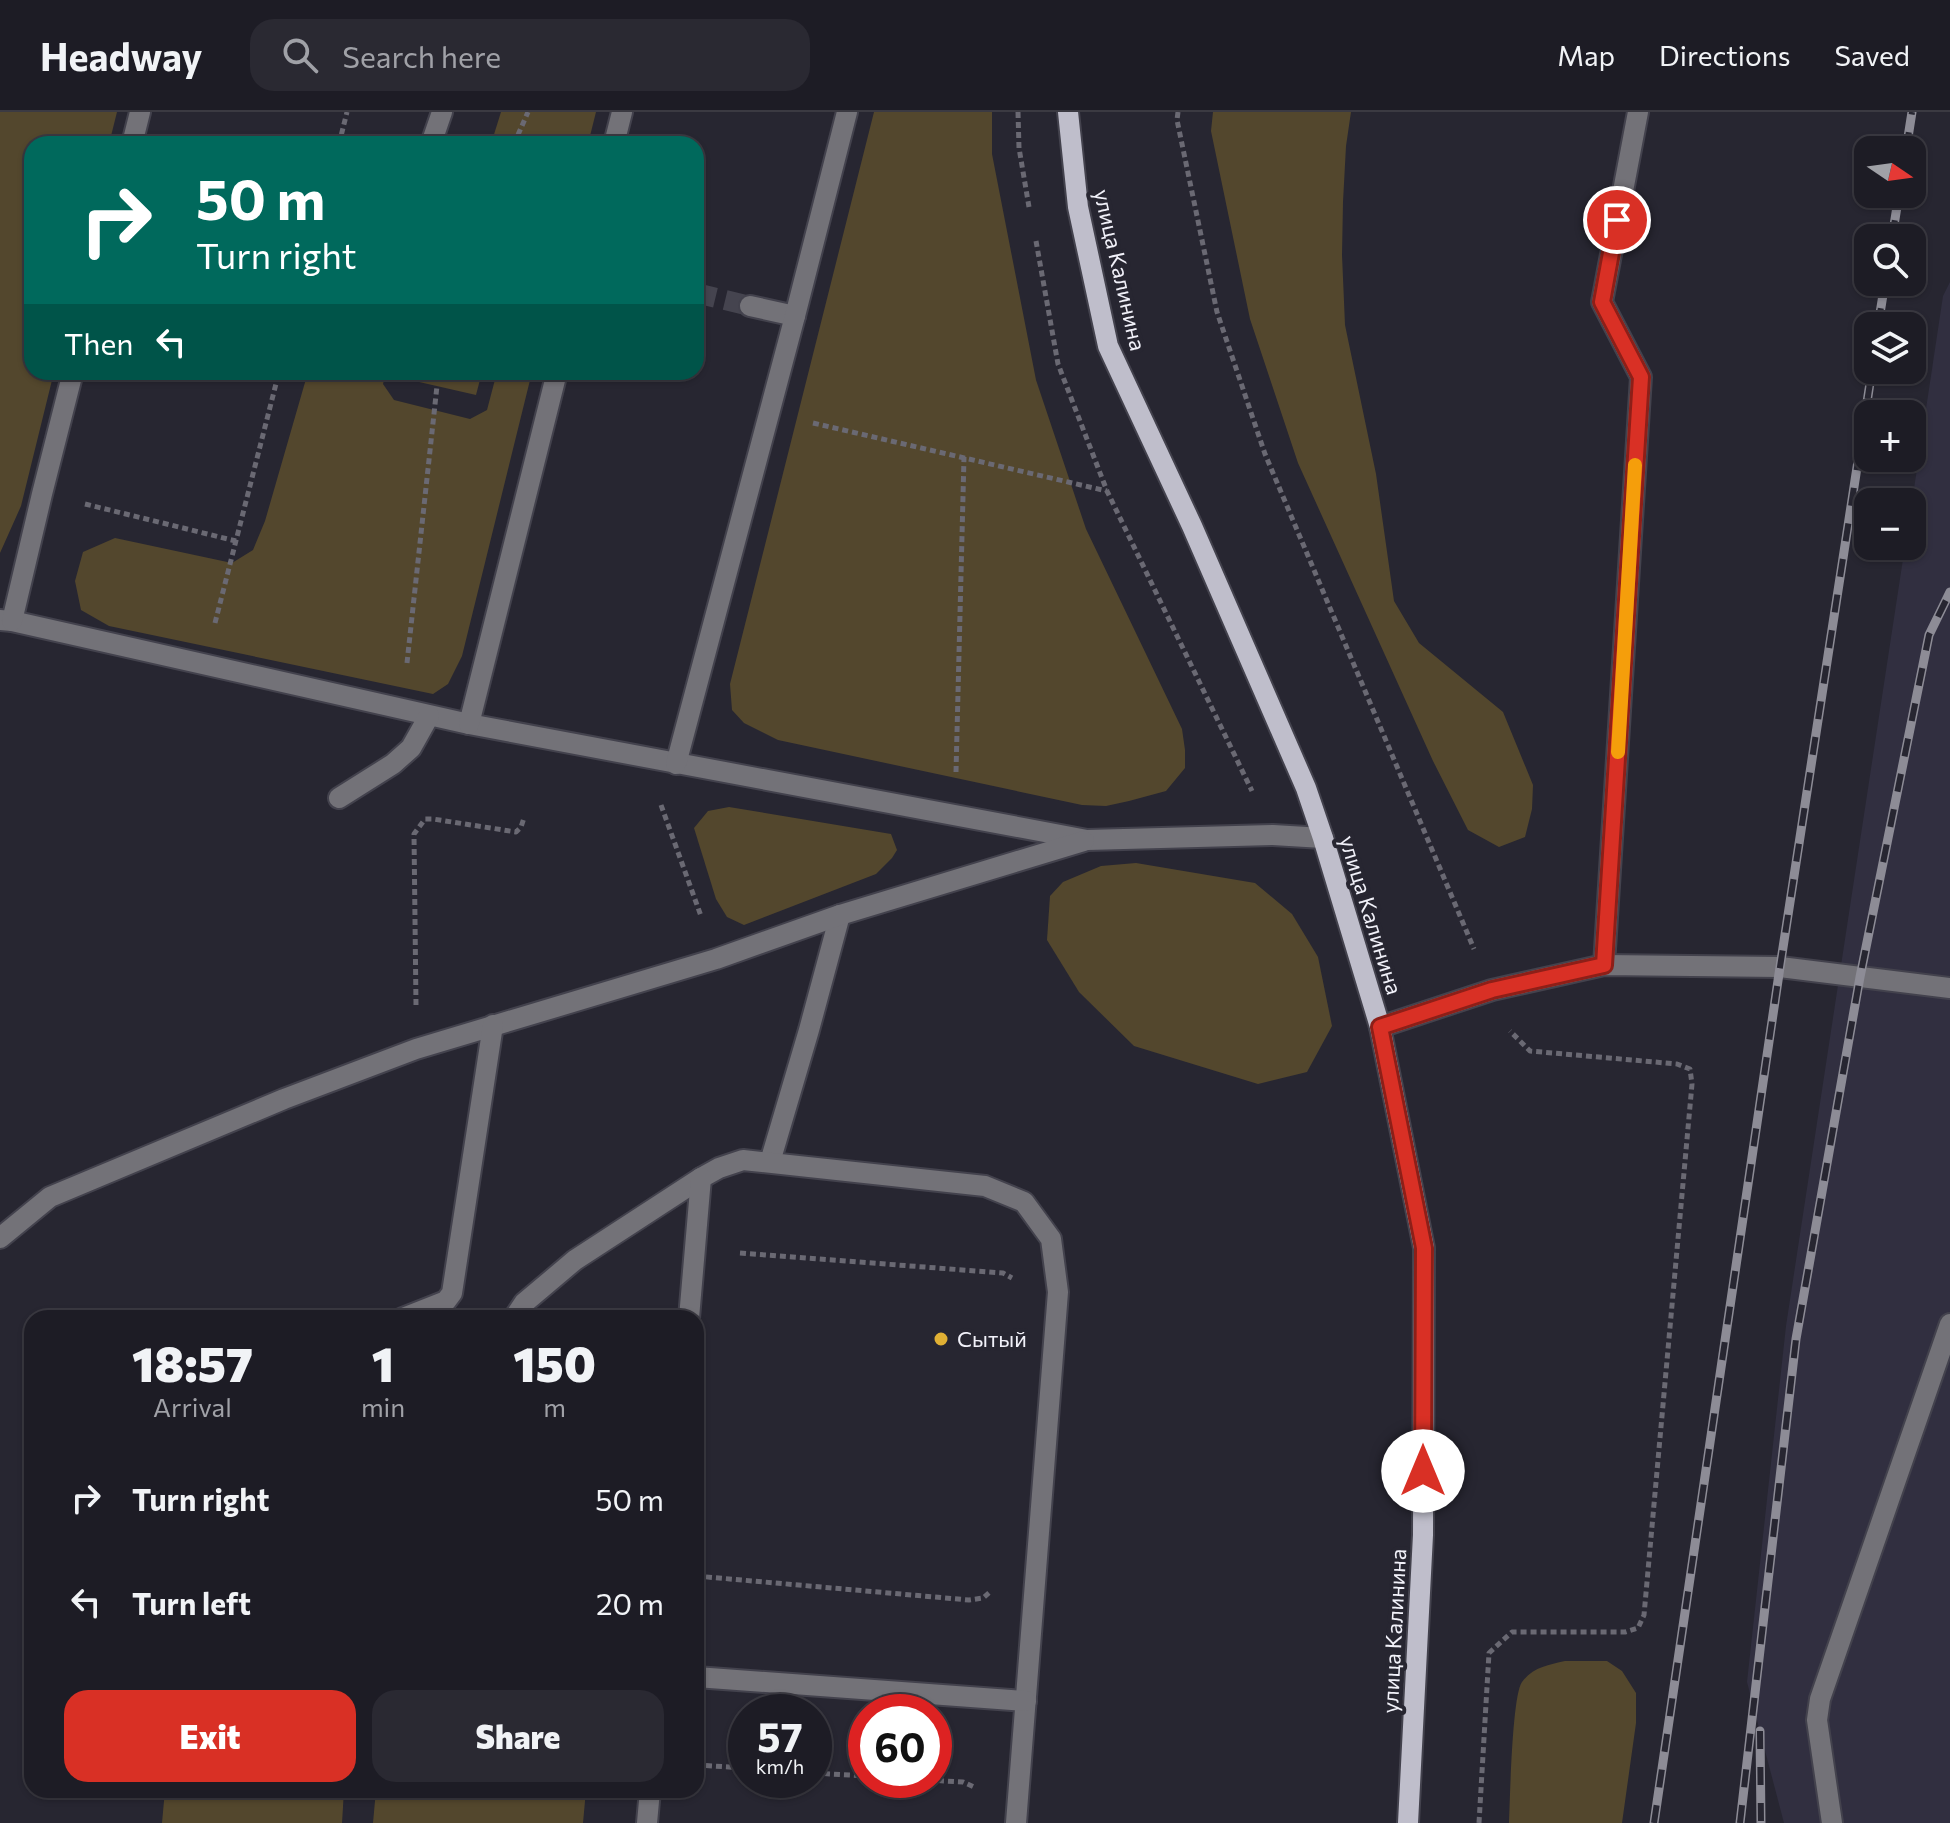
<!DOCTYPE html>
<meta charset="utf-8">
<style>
:root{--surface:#1d1c25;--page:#2a2932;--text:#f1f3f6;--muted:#a0a1a7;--line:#3b3a42;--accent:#d93025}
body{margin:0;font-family:Commissioner,sans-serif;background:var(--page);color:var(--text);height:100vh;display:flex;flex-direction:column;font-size:30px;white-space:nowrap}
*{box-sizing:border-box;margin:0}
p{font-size:26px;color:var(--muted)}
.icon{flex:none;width:44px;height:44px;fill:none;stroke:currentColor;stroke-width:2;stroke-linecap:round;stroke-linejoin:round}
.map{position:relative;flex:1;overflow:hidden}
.sheet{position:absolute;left:24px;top:1198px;width:680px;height:488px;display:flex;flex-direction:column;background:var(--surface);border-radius:24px;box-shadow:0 2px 6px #0004,0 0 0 2px var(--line)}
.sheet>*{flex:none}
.top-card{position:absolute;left:24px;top:24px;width:680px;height:244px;border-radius:24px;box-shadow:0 2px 6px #0004,0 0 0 2px var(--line);background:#00695c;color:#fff;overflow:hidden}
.needle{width:52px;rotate:103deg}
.fabs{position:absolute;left:1854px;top:24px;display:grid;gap:16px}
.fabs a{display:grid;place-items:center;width:72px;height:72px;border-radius:16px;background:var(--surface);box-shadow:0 2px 6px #0004,0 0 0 2px var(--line);font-size:40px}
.speed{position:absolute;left:728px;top:1582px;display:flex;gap:16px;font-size:40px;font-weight:700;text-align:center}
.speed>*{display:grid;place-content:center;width:104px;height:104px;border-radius:50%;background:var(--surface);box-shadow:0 2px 6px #0004,0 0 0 2px var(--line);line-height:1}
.speed small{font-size:20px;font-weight:400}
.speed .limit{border:12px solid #d22;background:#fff;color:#111}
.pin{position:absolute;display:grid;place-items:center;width:68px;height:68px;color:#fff;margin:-34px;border:4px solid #fff;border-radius:50%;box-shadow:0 2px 8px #0007}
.me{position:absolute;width:88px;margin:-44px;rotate:0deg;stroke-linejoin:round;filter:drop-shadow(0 0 6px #0008)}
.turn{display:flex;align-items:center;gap:28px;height:168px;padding:0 40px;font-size:36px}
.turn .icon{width:104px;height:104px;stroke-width:2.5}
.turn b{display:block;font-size:56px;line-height:68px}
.then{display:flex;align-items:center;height:76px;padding:0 40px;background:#0003;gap:16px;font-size:30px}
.eta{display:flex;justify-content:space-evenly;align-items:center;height:136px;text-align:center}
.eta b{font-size:48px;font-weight:800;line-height:56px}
.primary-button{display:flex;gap:16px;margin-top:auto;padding:16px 40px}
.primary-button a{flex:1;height:92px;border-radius:24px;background:var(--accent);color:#fff;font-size:32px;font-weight:800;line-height:92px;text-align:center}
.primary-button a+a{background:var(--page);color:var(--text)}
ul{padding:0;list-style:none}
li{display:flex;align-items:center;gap:24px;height:104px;padding:0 40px}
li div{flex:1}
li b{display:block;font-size:30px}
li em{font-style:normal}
header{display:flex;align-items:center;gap:48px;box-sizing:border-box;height:112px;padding:0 40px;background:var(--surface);border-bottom:2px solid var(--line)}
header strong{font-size:38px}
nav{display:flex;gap:44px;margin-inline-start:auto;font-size:28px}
.search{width:560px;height:72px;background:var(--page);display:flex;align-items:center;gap:20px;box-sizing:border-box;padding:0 28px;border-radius:24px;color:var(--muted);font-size:30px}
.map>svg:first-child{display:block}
</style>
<header>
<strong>Headway</strong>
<div class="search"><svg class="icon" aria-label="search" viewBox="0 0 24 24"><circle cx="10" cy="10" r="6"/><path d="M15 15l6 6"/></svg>Search here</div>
<nav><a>Map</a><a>Directions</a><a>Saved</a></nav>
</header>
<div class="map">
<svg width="1950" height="1711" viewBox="0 0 1950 1711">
<rect width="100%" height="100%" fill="#272631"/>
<polygon fill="#312f40" points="1950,170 1950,1711 1784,1711 1747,1570 1786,1214 1905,434 1912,434 1912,390 1943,184"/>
<g fill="#53472d">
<polygon points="0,0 117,0 109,32 32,32 32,260 54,260 21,394 0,441"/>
<polygon points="501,0 596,0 588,32 491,32"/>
<polygon points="874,0 992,0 992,42 1036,268 1086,417 1182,617 1185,638 1185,656 1166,679 1129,689 1106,694 1082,693 778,628 744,611 732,598 730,572"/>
<polygon points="1213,0 1351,0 1346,34 1343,90 1342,143 1345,213 1376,362 1394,489 1419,531 1503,600 1533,673 1532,697 1525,725 1499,735 1468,718 1433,649 1298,351 1250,207 1211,19"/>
<polygon points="308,260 386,260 383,272 394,288 470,307 487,298 497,260 532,260 462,544 448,572 433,582 109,514 81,498 75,469 83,440 115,426 232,451 253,438 265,409"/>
<polygon points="408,260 482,260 476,283 406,267"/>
<polygon points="729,695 891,722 897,738 892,746 876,762 744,813 727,805 716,787 694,716 708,699"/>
<polygon points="1136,751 1255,771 1292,802 1318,845 1332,914 1307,960 1258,972 1134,934 1079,880 1047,828 1050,784 1063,770 1101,754"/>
<path d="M1565 1549H1607L1622 1559 1636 1581V1611L1622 1711H1509C1510 1687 1512 1584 1522 1570 1533 1555 1548 1553 1565 1549Z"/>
<polygon points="165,1678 344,1678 342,1711 162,1711"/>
<polygon points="376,1678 586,1678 583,1711 373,1711"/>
</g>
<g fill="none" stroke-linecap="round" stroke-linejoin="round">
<polyline stroke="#45444f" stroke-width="20" stroke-dasharray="20 10" stroke-linecap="butt" points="696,181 750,194"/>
<defs>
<g id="minor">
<polyline points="132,32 140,0"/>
<polyline points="431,32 442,0"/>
<polyline points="614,32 622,0"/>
<polyline points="750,194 795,204"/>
<polyline points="0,508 12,509 469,612 1087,728 1273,723 1323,726"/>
<polyline points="12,509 42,382 73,260"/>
<polyline points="469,612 557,260"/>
<polyline points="676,652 795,204 847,0"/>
<polyline points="339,686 393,652 411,636 429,604"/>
<polyline points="1604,853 1641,265 1602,190 1638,0"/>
<polyline points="1380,915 1492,878 1604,853 1780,855 1950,876"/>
<polyline points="770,1050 809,918 840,803"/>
<polyline points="0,1126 50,1085 284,987 416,937 716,847 840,803 1084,729"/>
<polyline points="403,1206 446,1189 452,1181 493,913"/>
<polyline points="514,1206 524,1191 575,1148 701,1066 719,1056 743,1048 985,1074 1024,1090 1051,1127 1058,1180 1016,1711"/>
<polyline points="689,1206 701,1066"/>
<polyline points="696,1565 1026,1589"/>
<polyline points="647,1711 650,1678"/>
<polyline points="1832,1711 1817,1608 1820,1587 1950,1212"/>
</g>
<polyline id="major" points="1068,0 1078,95 1108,234 1192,414 1306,676 1323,726 1380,915 1424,1136 1423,1423 1408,1711"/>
</defs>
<use href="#minor" stroke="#43424d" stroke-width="24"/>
<use href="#major" stroke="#43424d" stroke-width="24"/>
<g stroke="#6a6973" stroke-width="5" stroke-dasharray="6 4" stroke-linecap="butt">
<polyline points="1018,0 1019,36 1029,95"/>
<polyline points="1178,0 1177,8 1217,200 1265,342 1474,837"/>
<polyline points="339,32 347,0"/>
<polyline points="514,32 528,0"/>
<polyline points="1036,129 1058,252 1107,379 1252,679"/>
<polyline points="813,311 1107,379"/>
<polyline points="85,392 236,429"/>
<polyline points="215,511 279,260"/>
<polyline points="407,551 437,274"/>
<polyline points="956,660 964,345"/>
<polyline points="661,693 701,804"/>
<polyline points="416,893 414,722 425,707 433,707 516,720 521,715 524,706"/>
<polyline points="740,1141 1003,1161 1012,1166"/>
<polyline points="696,1464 969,1488 983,1486 990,1480"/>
<polyline points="696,1653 746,1656"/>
<polyline points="814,1661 866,1664"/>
<polyline points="928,1668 963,1670 974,1675"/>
<polyline points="1479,1711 1489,1541 1512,1520 1625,1520 1638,1516 1644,1503 1692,972 1690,957 1677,952 1530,939 1510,919"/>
</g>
<use href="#minor" stroke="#737278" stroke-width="20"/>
<use href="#major" stroke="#bfbecb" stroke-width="20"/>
<defs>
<g id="rail">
<polyline points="1906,38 1912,0"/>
<polyline points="1892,126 1899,82"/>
<polyline points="1878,214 1885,170"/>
<polyline points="1760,1619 1761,1711"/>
<polyline points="1654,1711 1780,855 1872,258"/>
<polyline points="1740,1711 1796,1227 1860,865 1929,523 1950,480"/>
</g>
</defs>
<use href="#rail" stroke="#8d8c96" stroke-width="9"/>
<use href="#rail" stroke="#272631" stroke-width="6" stroke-dasharray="18" stroke-linecap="butt"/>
</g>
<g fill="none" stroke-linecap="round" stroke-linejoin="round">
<defs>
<polyline id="route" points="1423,1359 1424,1136 1380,915 1492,878 1604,853 1641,265 1602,190 1617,108"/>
</defs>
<use href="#route" stroke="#8d1f18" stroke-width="20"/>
<use href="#route" stroke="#d93025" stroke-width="14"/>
<polyline stroke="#f59e0b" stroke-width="14" points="1618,640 1635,353"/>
</g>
<circle fill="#e0b034" stroke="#272631" stroke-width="3" cx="941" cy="1227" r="8"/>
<g text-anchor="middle" stroke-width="8" stroke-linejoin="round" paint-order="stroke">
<g font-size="22" fill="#f1f1f9" stroke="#272631">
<text transform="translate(1120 158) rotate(77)" y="8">улица Калинина</text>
<text transform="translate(1371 803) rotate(73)" y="8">улица Калинина</text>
<text transform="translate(1394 1519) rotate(-87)" y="8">улица Калинина</text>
</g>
<g font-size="22" fill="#f1f1f9" stroke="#272631" text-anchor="start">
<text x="957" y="1235">Сытый</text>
</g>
</g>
</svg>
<div class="fabs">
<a><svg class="needle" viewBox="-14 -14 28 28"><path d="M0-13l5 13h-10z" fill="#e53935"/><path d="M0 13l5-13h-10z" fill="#a0a1a7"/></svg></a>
<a><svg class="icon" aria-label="search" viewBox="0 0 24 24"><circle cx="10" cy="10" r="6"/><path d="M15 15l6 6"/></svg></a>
<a><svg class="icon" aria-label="layers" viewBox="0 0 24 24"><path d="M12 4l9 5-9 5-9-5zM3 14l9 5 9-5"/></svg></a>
<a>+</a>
<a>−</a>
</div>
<div class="speed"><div>57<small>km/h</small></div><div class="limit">60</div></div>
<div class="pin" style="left:1617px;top:108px;background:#d93025"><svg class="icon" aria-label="arrive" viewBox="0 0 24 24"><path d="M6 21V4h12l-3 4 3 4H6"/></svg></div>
<svg class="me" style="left:1423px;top:1359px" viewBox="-20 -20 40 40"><circle r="19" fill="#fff"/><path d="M0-13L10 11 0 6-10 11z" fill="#d93025"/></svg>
<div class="top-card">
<div class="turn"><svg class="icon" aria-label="right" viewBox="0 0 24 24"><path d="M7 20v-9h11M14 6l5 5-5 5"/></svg><div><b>50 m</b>Turn right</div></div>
<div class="then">Then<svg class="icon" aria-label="left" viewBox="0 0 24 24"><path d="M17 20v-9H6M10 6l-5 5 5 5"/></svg></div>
</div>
<section class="sheet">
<div class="eta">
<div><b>18:57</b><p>Arrival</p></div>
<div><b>1</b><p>min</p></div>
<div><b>150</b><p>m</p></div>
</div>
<ul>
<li><svg class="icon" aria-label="right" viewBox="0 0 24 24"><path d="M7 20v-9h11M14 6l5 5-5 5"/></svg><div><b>Turn right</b></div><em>50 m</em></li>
<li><svg class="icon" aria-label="left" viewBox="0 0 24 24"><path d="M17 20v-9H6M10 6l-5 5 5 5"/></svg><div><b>Turn left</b></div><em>20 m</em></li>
</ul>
<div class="primary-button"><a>Exit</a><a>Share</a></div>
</section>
</div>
